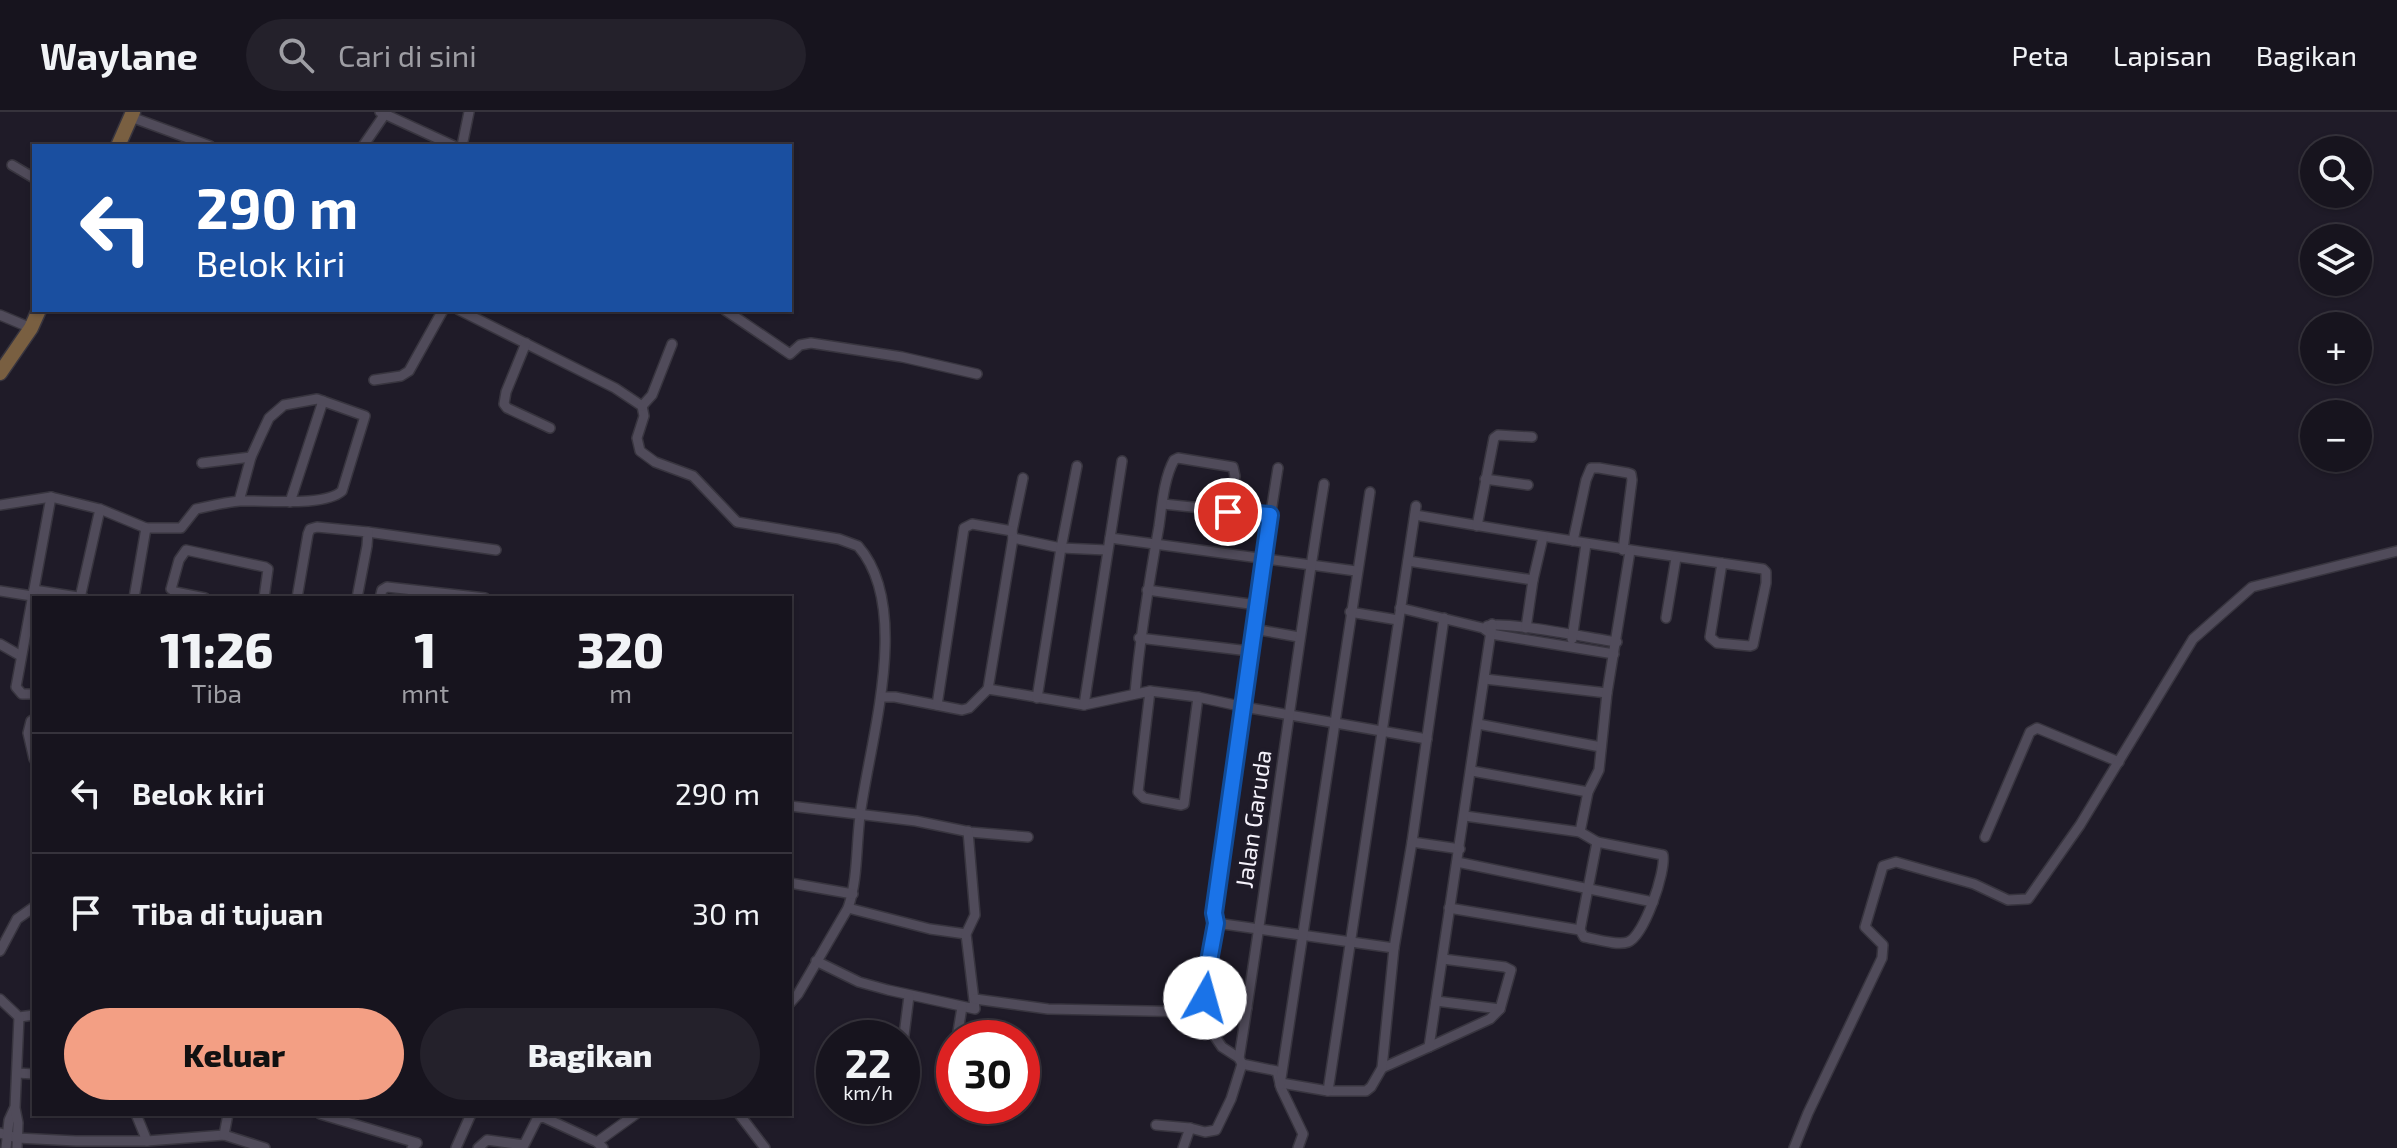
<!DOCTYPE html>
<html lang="id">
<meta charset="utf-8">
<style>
:root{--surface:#17141e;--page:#24212b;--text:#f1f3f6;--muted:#9e9ea4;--line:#36333c;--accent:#f39f84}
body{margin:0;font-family:"Exo 2",sans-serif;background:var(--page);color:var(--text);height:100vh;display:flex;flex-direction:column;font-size:30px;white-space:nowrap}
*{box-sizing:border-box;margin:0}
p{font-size:26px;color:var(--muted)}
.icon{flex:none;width:44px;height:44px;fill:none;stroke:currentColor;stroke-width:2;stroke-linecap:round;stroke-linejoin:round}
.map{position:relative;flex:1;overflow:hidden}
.drawer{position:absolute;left:32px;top:484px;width:760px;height:520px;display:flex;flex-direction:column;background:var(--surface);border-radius:0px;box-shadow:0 2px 6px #0004,0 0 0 2px var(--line)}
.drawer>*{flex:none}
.guide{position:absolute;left:32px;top:32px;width:760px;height:168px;border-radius:0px;box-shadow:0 2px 6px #0004,0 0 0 2px var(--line);background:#1a4fa0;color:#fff;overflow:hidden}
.tools{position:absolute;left:2300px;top:24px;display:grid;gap:16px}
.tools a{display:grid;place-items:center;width:72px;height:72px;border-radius:50%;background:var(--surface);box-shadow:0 2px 6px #0004,0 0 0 2px var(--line);font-size:40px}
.speed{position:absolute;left:816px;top:908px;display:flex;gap:16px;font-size:40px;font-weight:700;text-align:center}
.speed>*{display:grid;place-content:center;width:104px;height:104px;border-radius:50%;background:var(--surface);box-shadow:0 2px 6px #0004,0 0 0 2px var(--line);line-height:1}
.speed small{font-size:20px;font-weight:400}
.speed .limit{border:12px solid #d22;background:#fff;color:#111}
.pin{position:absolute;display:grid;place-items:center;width:68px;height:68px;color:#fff;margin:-34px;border:4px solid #fff;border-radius:50%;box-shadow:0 2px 8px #0007}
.me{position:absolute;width:88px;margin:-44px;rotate:7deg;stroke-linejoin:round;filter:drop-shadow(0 0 6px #0008)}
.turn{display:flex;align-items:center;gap:28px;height:168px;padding:0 32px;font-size:36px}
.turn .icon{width:104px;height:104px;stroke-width:2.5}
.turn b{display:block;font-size:56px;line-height:68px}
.eta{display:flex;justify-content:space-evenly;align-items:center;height:136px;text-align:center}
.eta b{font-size:48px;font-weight:800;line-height:56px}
.action{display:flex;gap:16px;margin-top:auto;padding:16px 32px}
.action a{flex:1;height:92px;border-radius:48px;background:var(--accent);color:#111;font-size:32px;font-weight:800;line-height:92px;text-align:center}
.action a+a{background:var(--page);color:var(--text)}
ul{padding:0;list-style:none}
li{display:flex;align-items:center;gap:24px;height:120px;padding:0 32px;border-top:2px solid var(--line)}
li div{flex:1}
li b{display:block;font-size:30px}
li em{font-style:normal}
header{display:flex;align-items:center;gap:48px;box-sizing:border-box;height:112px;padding:0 40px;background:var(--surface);border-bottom:2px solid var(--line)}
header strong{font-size:38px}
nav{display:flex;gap:44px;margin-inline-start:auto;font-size:28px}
.search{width:560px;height:72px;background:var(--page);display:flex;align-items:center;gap:20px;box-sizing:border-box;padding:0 28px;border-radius:44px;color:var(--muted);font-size:30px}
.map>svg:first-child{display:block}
</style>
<header>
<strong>Waylane</strong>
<div class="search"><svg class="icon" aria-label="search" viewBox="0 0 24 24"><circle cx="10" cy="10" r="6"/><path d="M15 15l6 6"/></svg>Cari di sini</div>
<nav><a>Peta</a><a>Lapisan</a><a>Bagikan</a></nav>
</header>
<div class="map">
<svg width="2397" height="1036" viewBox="0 0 2397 1036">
<rect width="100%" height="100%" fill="#1f1b28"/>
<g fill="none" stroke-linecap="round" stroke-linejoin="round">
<defs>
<g id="street">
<polyline points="380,0 454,34"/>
<polyline points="131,5 210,34"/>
<polyline points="363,34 385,2"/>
<polyline points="462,34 469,0"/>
<polyline points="12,53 34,66"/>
<path d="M459 198 615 276 642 294 644 304 637 326 640 339 655 350 693 364 737 410 839 427 858 434C913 496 869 631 860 704 856 735 858 767 848 796L798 882 790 891"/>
<polyline points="725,198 790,242 800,233 811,231 902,245 977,262"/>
<polyline points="0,203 31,216"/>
<polyline points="526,231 506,280 504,292 507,296 550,316"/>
<polyline points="374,268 401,264 409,259 443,198"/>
<polyline points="642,294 652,283 672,232"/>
<polyline points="202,351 251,345"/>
<polyline points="1485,367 1528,373"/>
<polyline points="290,390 323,289"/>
<polyline points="1163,392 1270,403"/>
<path d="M0 393 51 385 100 397 146 416H181L196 397C210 394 226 390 240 389 264 388 325 395 342 379L365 304 317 287 284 293 269 306 261 323 251 345 239 389"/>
<path d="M1415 403C1531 423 1647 441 1763 457L1766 460V471L1753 533 1750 534 1717 531 1710 525 1722 451"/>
<polyline points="1477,414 1494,326 1498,323 1532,325"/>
<polyline points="368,420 496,438"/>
<polyline points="1013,426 1061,436 1107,438"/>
<polyline points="1110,426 1356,459"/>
<polyline points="1573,429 1586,368 1591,356 1599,356 1628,361 1631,362 1632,368 1623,438"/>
<polyline points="1408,449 1533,468"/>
<polyline points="34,478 84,486"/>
<polyline points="1147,478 1257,493"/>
<polyline points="0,479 32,484"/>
<polyline points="80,486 100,397"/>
<polyline points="134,486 146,416"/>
<polyline points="205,486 175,480 171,477 179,448 186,438 265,455 268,457 264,486"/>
<polyline points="297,486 308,422 310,417 317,415 368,420 367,434 357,486"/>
<polyline points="380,486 382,478 387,475 485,486"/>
<polyline points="1400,496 1483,516 1491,522 1614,542"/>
<polyline points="1350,500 1398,508"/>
<polyline points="1666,506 1676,446"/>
<path d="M1487 514C1503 508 1594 527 1617 530"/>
<polyline points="1526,516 1533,468 1543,425"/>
<polyline points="1254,517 1299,525"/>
<polyline points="1139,526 1249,539"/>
<polyline points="1572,527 1586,432"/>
<polyline points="0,532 21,544"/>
<polyline points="1485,567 1607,581"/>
<polyline points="988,577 1013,426 1012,419 1023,366"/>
<polyline points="1150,579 1138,680 1144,686 1181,693 1184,692 1198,585"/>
<path d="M1135 581C1140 525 1149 470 1159 414 1162 393 1164 366 1174 348L1178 346 1233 355 1235 364 1228 400"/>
<polyline points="34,582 22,582 16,575 51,385"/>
<polyline points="882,585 895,585 962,598 969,596 988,577 1084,593 1150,579 1198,585 1244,595 1427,627"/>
<polyline points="1037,586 1061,436 1077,354"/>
<polyline points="937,593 964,416 972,412 1012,419"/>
<polyline points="1084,593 1122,349"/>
<polyline points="34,607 31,609 28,621 34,647"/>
<polyline points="1478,612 1601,635"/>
<polyline points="1472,659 1588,680"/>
<polyline points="790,694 916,709 970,720 1028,725"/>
<polyline points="1465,704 1580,720"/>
<polyline points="1985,725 2030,620 2037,616 2119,650"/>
<polyline points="1412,730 1460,737"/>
<polyline points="1457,750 1653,790"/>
<polyline points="790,771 853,782"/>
<polyline points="848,796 930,817 966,822"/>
<path d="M1449 796 1580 818 1584 825C1596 827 1617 834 1628 830 1644 824 1666 760 1663 743L1597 730"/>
<polyline points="1216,811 1394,836"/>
<polyline points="1580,818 1597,730 1580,720 1588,680 1599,658 1607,581 1630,439"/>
<polyline points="0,839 17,807 34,795"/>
<polyline points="816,849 859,870 888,878 975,897 966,822 975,803 968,719"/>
<polyline points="0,887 19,905 34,903"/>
<polyline points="975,887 1048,897 1198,900 1222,935 1239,946"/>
<polyline points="1436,889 1500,897"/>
<path d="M1247 896 1214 890 1205 886V871L1216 811 1214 801C1235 653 1254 504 1278 356"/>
<polyline points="957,926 962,895"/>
<polyline points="1429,935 1490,907 1500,897 1511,858 1505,855 1443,847"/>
<polyline points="902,939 909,884"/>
<polyline points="1242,952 1277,959 1281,976 1303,1022 1298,1036"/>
<polyline points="1382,956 1429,935 1492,512"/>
<polyline points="17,961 34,962"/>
<polyline points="953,965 954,954"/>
<polyline points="1281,971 1328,979 1366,979 1371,975 1382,956 1394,836 1412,730 1444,506"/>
<polyline points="1280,973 1370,380"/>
<polyline points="1328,979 1416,394"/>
<polyline points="136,1002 147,1029"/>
<polyline points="320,1002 417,1031 412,1036"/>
<polyline points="739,1002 765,1036"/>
<path d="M1156 1013 1190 1016 1205 1020 1216 1018 1231 987 1242 952 1239 946 1240 940C1270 751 1293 561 1324 372"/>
<polyline points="0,1021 17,1026 76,1029 147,1029 224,1023 265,1036"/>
<polyline points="224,1023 228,1002"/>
<polyline points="597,1030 636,1002"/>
<polyline points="6,1036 9,1008 14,997"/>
<polyline points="17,1036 18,1011 15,996 19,905"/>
<polyline points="456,1036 471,1002"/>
<polyline points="478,1036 487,1028 524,1033 537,1007 543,1005 597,1030 603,1036"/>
<polyline points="1183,1036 1190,1016"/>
<polyline points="1794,1036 1808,1001 1882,846 1883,833 1865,815 1883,754 1896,750 1974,772 2008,788 2028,787 2080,713 2193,527 2252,475 2397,439"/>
</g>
<g id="secondary">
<polyline points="118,34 133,0"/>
<polyline points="0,261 31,216 39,198"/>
</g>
</defs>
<use href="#street" stroke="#38353f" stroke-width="12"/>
<use href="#secondary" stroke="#38353f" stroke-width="17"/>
<use href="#street" stroke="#504b5a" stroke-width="9"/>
<use href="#secondary" stroke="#795f41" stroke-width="14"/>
</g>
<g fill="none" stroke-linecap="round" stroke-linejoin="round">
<defs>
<polyline id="route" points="1205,886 1205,871 1216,811 1214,801 1270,403 1228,400"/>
</defs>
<use href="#route" stroke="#114b97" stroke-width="20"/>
<use href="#route" stroke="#1a73e8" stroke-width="14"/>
</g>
<g text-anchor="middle" stroke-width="8" stroke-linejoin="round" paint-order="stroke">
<g font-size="24" fill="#f5f2fb" stroke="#1f1b28">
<text transform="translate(1254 707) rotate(-82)" y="8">Jalan Garuda</text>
</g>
</g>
</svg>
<div class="tools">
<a><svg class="icon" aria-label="search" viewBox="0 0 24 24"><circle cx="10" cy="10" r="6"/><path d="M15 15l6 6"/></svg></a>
<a><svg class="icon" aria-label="layers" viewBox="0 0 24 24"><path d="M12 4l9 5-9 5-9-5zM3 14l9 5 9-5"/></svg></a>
<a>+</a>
<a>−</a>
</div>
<div class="speed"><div>22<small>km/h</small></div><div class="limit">30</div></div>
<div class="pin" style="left:1228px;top:400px;background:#d93025"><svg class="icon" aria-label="arrive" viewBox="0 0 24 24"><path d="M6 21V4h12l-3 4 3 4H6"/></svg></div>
<svg class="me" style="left:1205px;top:886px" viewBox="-20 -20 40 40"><circle r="19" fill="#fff"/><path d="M0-13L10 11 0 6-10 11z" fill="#1a73e8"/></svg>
<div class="guide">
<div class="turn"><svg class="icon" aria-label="left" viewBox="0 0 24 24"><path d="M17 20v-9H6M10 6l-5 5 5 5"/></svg><div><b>290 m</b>Belok kiri</div></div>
</div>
<section class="drawer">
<div class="eta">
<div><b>11:26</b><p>Tiba</p></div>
<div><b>1</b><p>mnt</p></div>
<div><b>320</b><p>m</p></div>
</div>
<ul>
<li><svg class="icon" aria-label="left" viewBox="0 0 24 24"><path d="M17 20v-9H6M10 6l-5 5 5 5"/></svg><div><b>Belok kiri</b></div><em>290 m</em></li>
<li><svg class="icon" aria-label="arrive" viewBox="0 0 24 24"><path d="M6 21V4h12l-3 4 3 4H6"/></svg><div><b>Tiba di tujuan</b></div><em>30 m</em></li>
</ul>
<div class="action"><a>Keluar</a><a>Bagikan</a></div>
</section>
</div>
